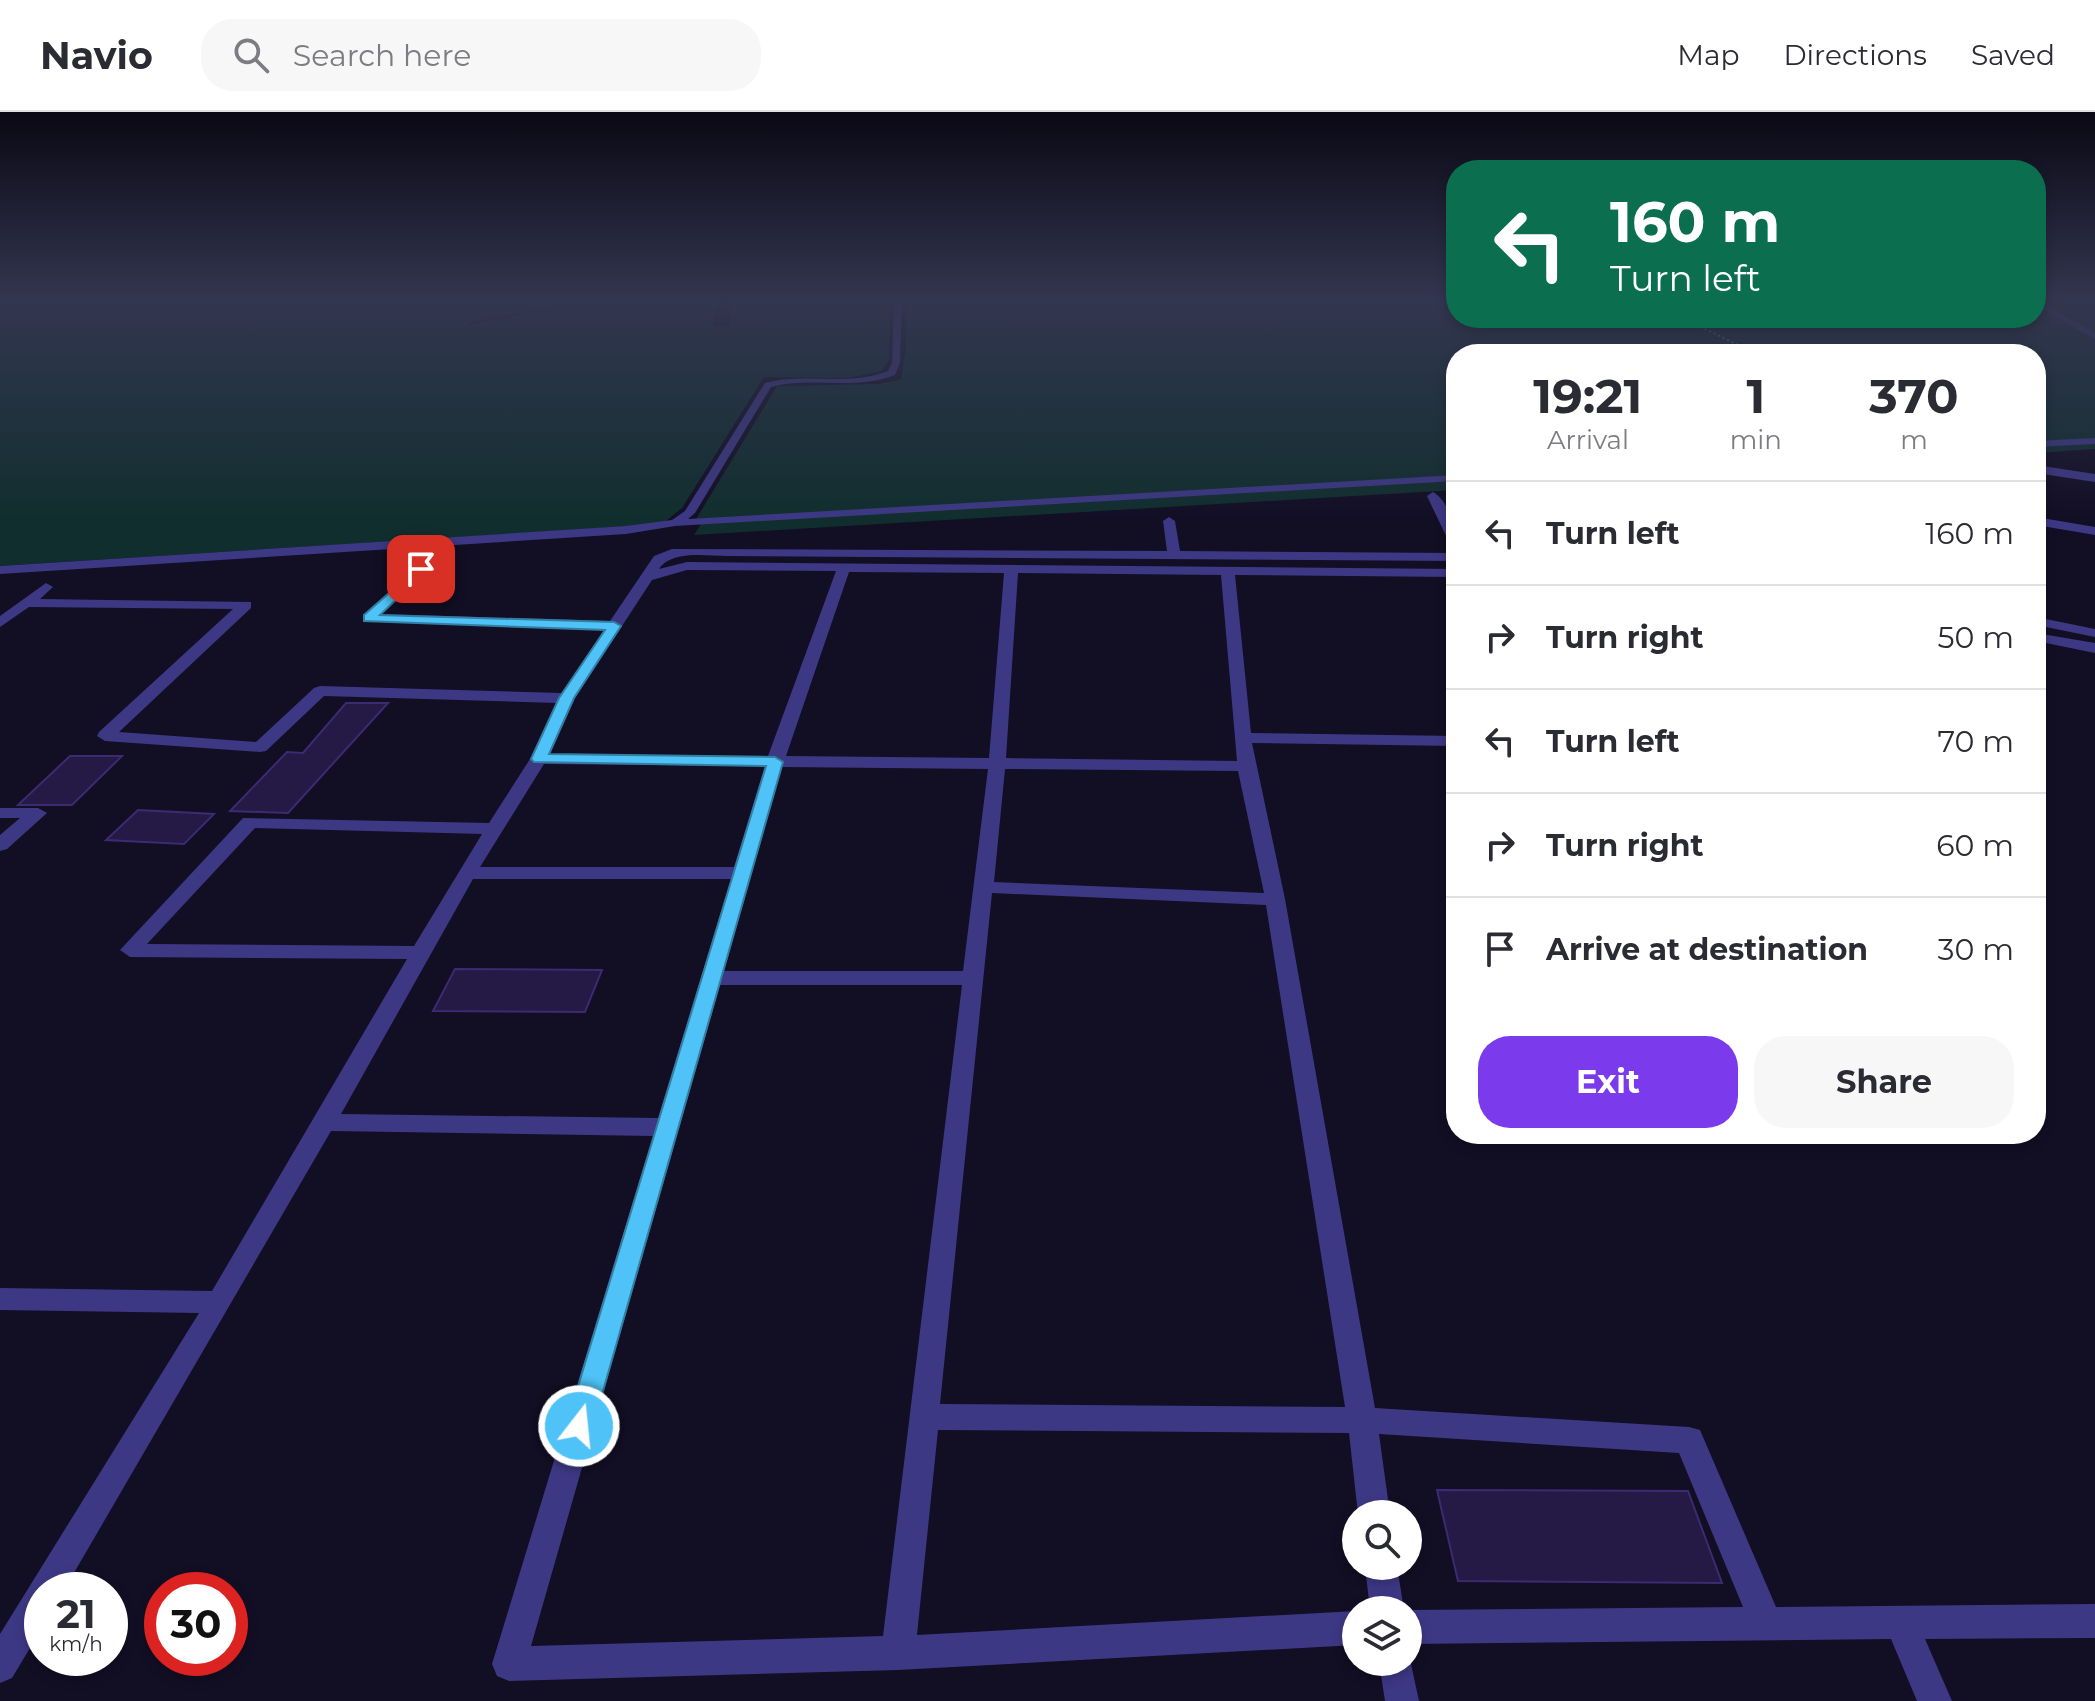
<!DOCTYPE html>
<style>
:root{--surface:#fff;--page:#f7f7f7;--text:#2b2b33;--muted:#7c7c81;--line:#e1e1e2;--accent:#7c3aed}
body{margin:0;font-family:Montserrat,sans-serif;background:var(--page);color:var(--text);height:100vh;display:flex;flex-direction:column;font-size:30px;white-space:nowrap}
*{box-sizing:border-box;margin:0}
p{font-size:26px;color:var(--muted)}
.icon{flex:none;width:44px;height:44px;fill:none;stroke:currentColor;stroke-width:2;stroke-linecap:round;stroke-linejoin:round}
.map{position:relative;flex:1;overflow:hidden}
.details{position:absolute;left:1446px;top:232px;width:600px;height:800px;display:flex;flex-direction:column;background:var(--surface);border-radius:32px;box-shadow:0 4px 12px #0003}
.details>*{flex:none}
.banner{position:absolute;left:1446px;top:48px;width:600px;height:168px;border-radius:32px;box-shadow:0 4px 12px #0003;background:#0b6e4f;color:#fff;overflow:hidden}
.controls{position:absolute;left:1342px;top:1388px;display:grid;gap:16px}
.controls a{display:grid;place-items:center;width:80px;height:80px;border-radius:50%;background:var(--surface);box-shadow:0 4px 12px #0003;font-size:40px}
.speed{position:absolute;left:24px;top:1460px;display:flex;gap:16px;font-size:40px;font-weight:700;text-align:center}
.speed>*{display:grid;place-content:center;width:104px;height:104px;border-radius:50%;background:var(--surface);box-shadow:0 4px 12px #0003;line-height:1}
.speed small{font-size:20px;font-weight:400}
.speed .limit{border:12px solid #d22;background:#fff;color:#111}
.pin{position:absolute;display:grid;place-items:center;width:68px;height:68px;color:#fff;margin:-34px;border-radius:16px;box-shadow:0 4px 12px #0006}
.me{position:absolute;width:88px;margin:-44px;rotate:16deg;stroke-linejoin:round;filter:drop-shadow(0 0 6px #0008)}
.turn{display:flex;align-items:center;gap:28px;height:168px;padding:0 32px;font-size:36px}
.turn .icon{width:104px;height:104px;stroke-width:2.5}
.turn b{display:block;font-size:56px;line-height:68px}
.eta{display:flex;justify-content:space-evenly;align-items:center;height:136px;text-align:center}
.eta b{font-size:48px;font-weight:700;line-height:56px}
.action{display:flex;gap:16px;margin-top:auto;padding:16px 32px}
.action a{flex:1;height:92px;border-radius:32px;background:var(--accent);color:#fff;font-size:32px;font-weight:700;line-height:92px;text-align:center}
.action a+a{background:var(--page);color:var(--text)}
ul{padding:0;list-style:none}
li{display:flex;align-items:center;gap:24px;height:104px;padding:0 32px;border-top:2px solid var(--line)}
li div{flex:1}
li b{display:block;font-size:30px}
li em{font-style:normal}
header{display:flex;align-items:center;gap:48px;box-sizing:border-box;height:112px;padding:0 40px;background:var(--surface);border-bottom:2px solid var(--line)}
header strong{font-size:38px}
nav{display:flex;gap:44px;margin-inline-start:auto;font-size:28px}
.search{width:560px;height:72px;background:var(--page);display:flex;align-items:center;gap:20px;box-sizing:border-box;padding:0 28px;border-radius:32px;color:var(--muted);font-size:30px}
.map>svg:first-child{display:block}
</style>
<header>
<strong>Navio</strong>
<div class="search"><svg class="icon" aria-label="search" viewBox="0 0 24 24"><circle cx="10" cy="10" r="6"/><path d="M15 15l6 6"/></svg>Search here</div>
<nav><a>Map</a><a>Directions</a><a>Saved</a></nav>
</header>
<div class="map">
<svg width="2095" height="1589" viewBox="0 0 2095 1589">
<rect width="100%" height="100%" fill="#120e24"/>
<g fill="#112e2e">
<polygon points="0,186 604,186 469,210 469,213 611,186 752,186 716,188 714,215 730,214 731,188 890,186 889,248 882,259 848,266 764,265 682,396 666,409 649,413 0,454"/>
<polygon points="906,186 1456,186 1456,206 2036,206 2036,186 2095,186 2095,337 2036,341 2036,242 1456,242 1456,378 694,423 704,407 696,407 777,274 879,272 901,267 906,234"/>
</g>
<g fill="#241a45" stroke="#3b2b72" stroke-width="2">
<polygon points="346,591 388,591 288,701 230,699 287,640 303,641"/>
<polygon points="70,644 122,644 72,693 18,693"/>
<polygon points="138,698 214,702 184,732 106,728"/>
<polygon points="455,857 602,858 585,900 433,899"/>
<polygon points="1437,1378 1688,1379 1722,1471 1458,1469"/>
</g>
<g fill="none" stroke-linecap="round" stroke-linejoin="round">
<polyline stroke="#2db7b3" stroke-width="2" stroke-dasharray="2 3" stroke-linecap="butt" points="1682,206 1757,242"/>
<g fill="#3d3884" fill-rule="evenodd">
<path d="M894 186H902L900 251 895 263C854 279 813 264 771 275L695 401 688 407 1456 363V369L675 414 626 422 0 462V454L626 414 672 408 685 399 765 271C806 260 848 275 888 259L892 251Z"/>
<polygon points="2043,186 2059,186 2049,190 2048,194 2095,221 2095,227 2041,197"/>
<polygon points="2095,326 2095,332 2036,335 2036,329"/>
</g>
<g fill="#3d3884" fill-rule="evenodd">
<polygon points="2036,353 2095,362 2095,370 2036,361"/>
<path d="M1433 380C1449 389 1456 417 1456 434L1449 430 1427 384Z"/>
<path d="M1169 405 1175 409 1180 439 1456 441V449L727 444C706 444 672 438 659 457L687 450 1456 457V465L1235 463 1251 621 1456 624V634L1252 631 1285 787 1375 1296 1689 1315 1700 1318 1776 1495 2095 1492V1526L1925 1527 1952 1589H1917L1891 1527 1408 1532V1498L1743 1495 1679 1341 1379 1322 1390 1402H1358L1349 1321 938 1318 917 1523 1356 1499V1533L898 1558 509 1569 497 1564 492 1552 653 1024 331 1019 64 1478H42V1516L12 1566 0 1571V1522L199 1201 0 1198V1176L212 1179 407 847 130 845 120 838 243 706 489 711 530 647 557 591 324 584 266 639 260 640 105 629 97 624 99 620 233 497 29 495 0 515V504L46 471 53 475 40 487 251 490V496L119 620 256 630 314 576 320 574 562 581 604 518 364 509V503L421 453 426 454V460L382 502 610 509 654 444 672 437 1167 439 1163 409ZM687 458 836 459 768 644 550 642 575 586 652 468ZM849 460 1004 461 989 646 786 644ZM1018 461 1221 463 1237 649 1006 646ZM544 652 765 654 734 755H480ZM782 655 988 657 963 859H724ZM1005 657 1238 659 1264 781 994 770ZM255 716 482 722 414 834 147 832ZM473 767H731L658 1006 341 1002ZM992 781 1266 793 1345 1295 940 1292ZM720 873H962L883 1524 531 1534Z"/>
<polygon points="2036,405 2095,415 2095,423 2036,413"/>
<polygon points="2036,505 2095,517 2095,525 2036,513"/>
<polygon points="2036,521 2095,531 2095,541 2036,529"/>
<polygon points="0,696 38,696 47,701 7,737 0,739 0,723 20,706 0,706"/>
<polygon points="1365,1454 1397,1454 1404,1498 1370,1498"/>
<polygon points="1408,1538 1419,1589 1385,1589 1379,1550 1408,1550"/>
</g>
</g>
<linearGradient id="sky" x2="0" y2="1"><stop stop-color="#0a0814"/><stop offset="0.46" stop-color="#333650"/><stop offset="1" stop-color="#333650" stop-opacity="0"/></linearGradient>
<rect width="2095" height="408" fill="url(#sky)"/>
<polygon fill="#4fc3f7" stroke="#337fa1" stroke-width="2" points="421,453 427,457 425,460 380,503 614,510 621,514 574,586 549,642 775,645 783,650 593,1314 589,1322 579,1326 570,1322 566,1314 766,654 534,650 531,647 559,586 605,518 364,509 364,503"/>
</svg>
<div class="controls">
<a><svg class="icon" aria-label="search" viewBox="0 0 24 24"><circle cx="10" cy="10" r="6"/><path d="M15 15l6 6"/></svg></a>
<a><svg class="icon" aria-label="layers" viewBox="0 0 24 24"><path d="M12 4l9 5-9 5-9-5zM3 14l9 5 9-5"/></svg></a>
</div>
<div class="speed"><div>21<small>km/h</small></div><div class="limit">30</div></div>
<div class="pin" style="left:421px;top:457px;background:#d93025"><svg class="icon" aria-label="arrive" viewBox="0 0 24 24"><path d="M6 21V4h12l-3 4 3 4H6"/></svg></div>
<svg class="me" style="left:579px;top:1314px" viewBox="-20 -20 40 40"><circle r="17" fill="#4fc3f7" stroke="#fff" stroke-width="3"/><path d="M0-11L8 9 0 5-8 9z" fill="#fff"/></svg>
<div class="banner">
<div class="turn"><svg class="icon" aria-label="left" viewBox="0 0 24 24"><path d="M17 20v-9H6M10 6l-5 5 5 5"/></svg><div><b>160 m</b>Turn left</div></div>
</div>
<section class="details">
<div class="eta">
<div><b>19:21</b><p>Arrival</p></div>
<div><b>1</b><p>min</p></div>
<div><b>370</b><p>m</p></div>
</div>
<ul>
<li><svg class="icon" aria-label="left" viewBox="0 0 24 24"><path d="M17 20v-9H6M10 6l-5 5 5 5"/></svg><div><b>Turn left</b></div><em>160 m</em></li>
<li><svg class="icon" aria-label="right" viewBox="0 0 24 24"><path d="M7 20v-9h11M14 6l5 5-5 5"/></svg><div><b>Turn right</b></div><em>50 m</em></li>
<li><svg class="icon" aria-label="left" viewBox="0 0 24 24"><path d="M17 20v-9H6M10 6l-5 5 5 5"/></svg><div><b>Turn left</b></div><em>70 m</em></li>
<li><svg class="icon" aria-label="right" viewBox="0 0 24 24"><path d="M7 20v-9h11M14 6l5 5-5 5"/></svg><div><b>Turn right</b></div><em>60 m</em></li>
<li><svg class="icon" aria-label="arrive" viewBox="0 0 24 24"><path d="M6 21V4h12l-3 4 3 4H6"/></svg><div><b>Arrive at destination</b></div><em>30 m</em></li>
</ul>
<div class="action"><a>Exit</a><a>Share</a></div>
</section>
</div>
